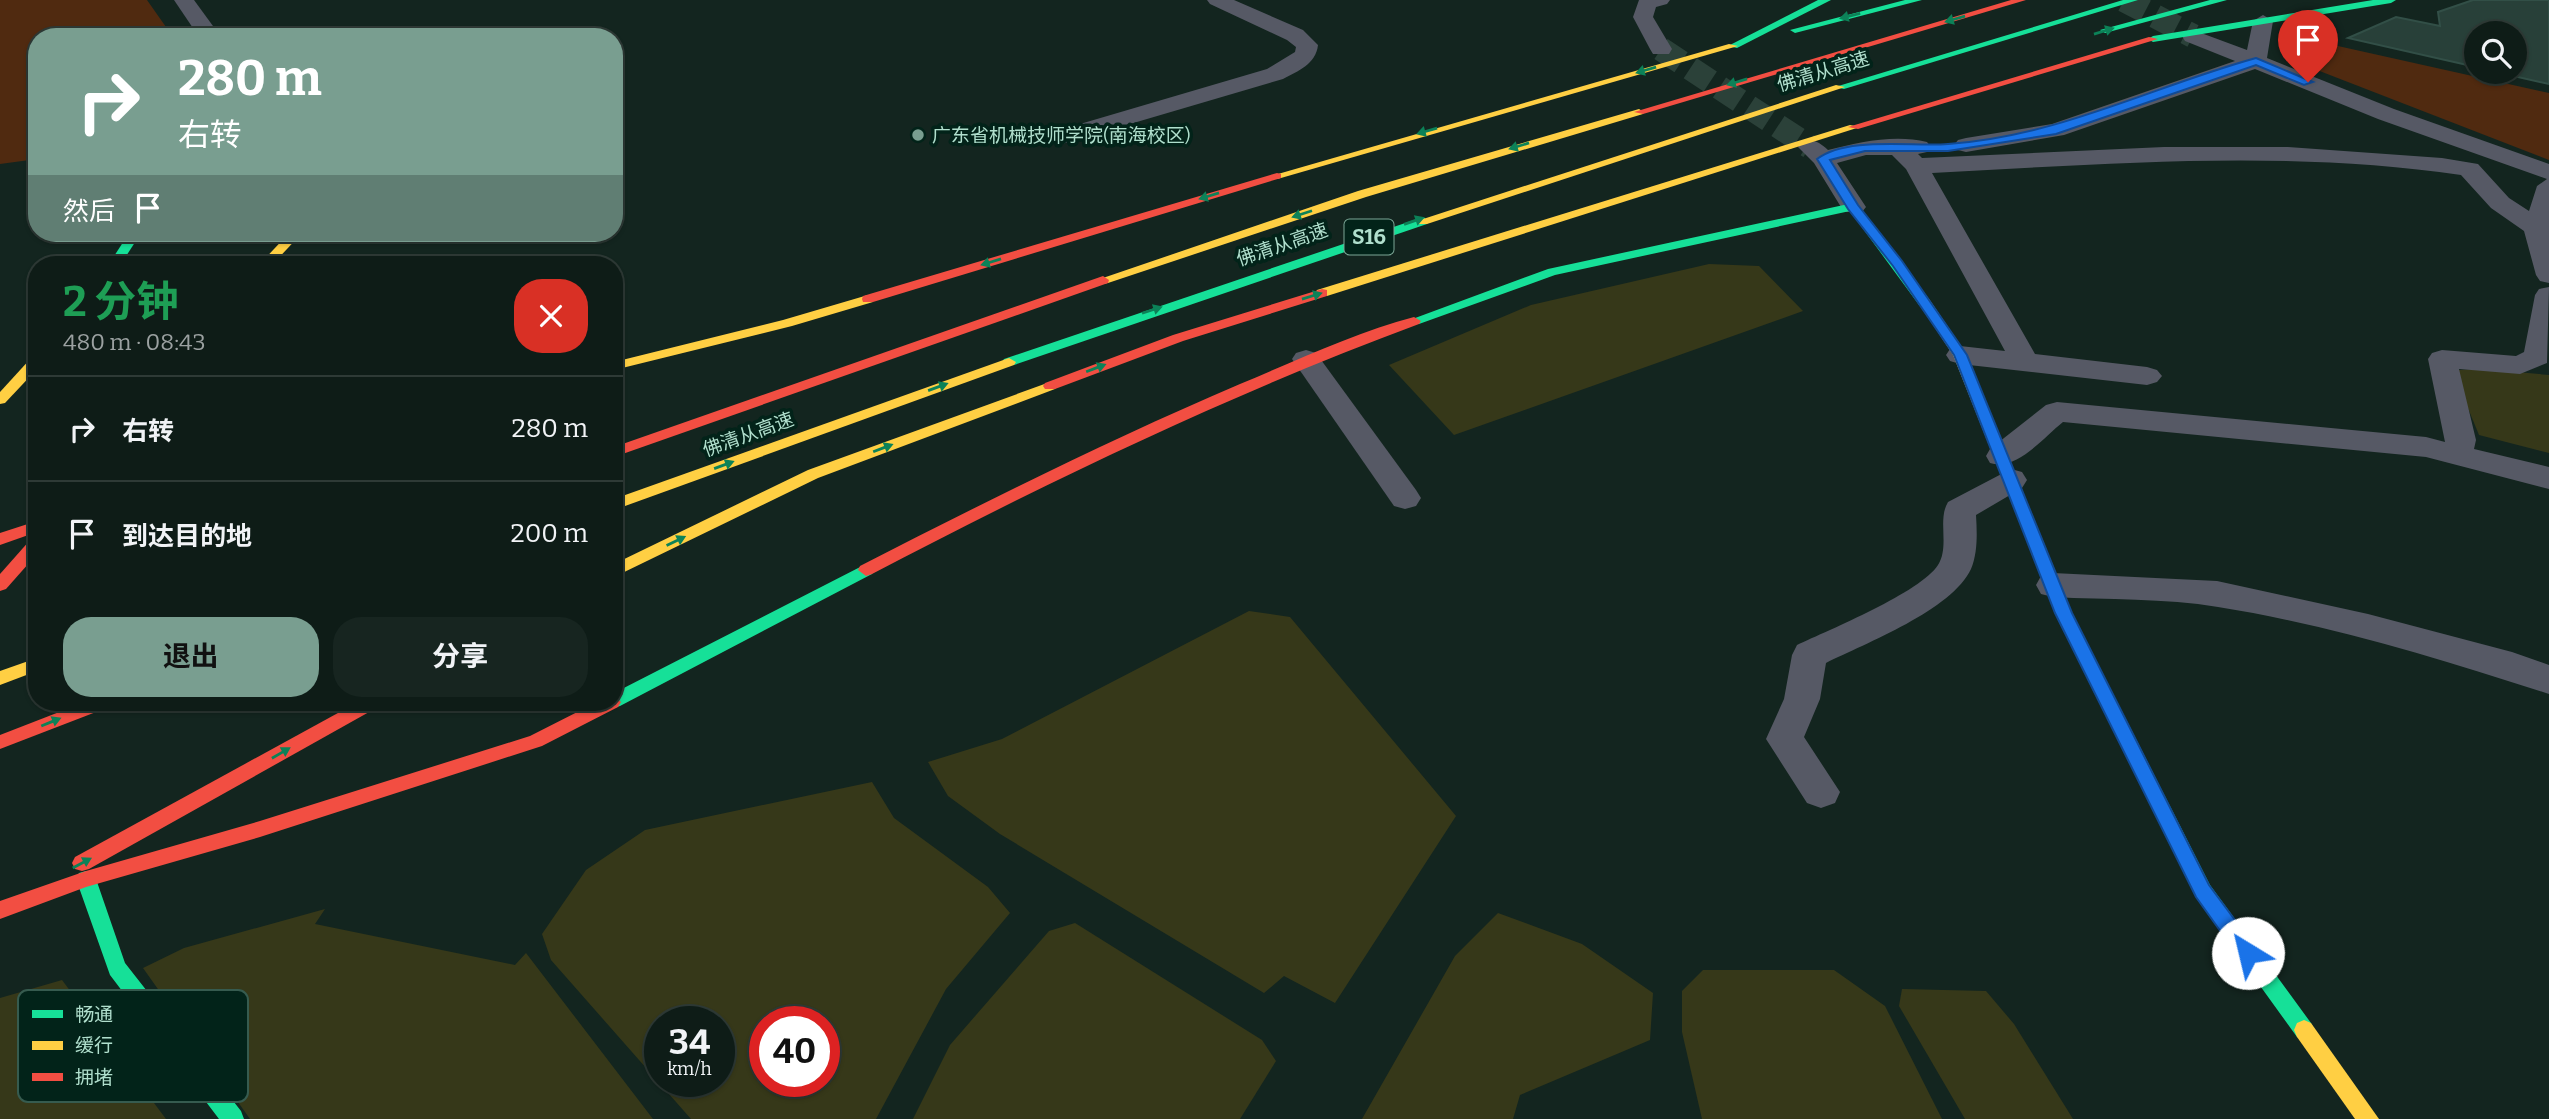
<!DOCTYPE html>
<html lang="zh">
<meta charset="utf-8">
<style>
:root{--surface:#0e1c17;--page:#172520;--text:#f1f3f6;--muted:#9ba1a1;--line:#2e3a36;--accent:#799e90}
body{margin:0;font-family:Bitter,"Noto Sans SC",serif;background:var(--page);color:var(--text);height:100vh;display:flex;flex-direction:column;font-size:26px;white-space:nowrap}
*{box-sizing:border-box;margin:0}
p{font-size:23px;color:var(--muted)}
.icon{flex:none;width:38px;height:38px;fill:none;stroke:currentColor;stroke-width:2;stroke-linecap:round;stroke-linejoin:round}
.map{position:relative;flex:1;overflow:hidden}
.side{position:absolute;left:28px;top:256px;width:595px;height:455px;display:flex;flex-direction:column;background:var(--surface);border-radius:28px;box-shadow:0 2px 5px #0004,0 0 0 2px var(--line)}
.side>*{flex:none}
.hud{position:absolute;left:28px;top:28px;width:595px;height:214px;border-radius:28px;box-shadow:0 2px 5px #0004,0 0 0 2px var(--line);background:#799e90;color:#fff;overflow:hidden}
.fabs{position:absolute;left:2464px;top:21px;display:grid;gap:14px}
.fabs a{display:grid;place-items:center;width:63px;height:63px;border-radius:50%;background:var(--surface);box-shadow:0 2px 5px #0004,0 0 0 2px var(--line);font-size:35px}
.speed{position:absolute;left:644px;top:1006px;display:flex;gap:14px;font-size:35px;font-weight:700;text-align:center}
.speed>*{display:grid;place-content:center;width:91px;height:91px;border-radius:50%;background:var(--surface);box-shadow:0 2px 5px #0004,0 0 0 2px var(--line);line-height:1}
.speed small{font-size:18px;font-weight:400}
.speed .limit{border:10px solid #d22;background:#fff;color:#111}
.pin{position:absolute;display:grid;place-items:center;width:60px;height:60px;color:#fff;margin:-72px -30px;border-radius:50% 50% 50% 0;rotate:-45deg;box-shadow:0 0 7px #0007}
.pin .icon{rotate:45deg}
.me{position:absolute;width:77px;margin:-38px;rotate:324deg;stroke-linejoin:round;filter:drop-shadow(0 0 5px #0008)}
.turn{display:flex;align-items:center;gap:24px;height:147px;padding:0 35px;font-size:32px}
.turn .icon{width:91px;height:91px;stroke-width:2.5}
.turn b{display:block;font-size:49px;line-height:60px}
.then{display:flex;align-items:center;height:66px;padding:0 35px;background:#0003;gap:14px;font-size:26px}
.round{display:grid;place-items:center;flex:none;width:74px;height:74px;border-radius:28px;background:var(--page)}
.overview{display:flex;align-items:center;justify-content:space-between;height:119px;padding:0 35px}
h1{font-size:42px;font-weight:700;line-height:52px;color:#1e9e55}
.cta{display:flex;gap:14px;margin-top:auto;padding:14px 35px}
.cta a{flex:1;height:80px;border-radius:28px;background:var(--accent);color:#111;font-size:28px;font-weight:700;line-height:80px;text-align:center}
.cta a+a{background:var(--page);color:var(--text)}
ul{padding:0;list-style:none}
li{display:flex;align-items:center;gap:21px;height:105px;padding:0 35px;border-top:2px solid var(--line)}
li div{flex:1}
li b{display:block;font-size:26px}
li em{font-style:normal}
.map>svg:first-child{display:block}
</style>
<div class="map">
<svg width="2549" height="1119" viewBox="0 0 2549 1119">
<rect width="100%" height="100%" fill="#13251f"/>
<g fill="#502a10">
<polygon points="0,0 147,0 173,37 37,37 37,159 0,164"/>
<polygon points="2311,40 2549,93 2549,160 2286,58"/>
</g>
<g fill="#363819" fill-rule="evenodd">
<polygon points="1709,264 1759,266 1803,311 1454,435 1389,365 1531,305"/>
<polygon points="2483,369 2549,375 2549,453 2479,435 2456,379 2459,370"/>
<polygon points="1249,611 1290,617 1456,816 1335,1003 1284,976 1264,993 1000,834 948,796 928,762 1002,739"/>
<path d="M872 782 894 818 988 887 1010 913 946 989 876 1119H691L551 960 542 934 586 870 645 830ZM660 1022H719V1082H660ZM765 1022H824V1082H765Z"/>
<polygon points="325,909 315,924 515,965 526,953 653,1119 250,1119 143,968 184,948"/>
<polygon points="1498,913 1582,944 1653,993 1650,1040 1520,1095 1513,1119 1362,1119 1455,956"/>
<polygon points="1075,923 1262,1040 1276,1061 1240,1119 913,1119 950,1045 1049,931"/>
<polygon points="1703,970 1834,970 1885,1006 1942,1119 1702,1119 1682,1032 1682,991"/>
<polygon points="62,980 166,1119 0,1119 0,998"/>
<polygon points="1902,989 1986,991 2014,1024 2073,1119 1965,1119 1899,1006"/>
</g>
<polygon fill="#284039" stroke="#324f47" stroke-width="2" points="2473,0 2549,0 2549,84 2496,72 2515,72 2515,33 2476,33 2476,67 2348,38 2396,17 2440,26 2438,12"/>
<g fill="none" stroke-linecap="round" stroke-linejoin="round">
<g stroke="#2b4139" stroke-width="24" stroke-dasharray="24 11" stroke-linecap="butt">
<polyline points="2124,0 2193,36"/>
<polyline points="1661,49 1810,147"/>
</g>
<g fill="#565965" fill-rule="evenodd">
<polygon points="174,0 194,0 221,37 199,37"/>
<path d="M1207 0H1234L1303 30 1318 45C1316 64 1298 71 1283 79L1062 144H1046L1042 139 1046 134 1267 69 1295 52 1296 47 1287 40 1210 4Z"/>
<polygon points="1639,0 1670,0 1667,4 1656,7 1653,17 1672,49 1669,54 1653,54 1650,49 1633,17"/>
<path d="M2263 15 2273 21 2267 58 2394 109 2549 164V283L2540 281 2536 275 2524 231 2491 208 2461 175C2286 149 2107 164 1932 173L2035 354 2147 367 2157 370 2162 376 2157 382 2147 385 1960 364 1950 361 1946 355 1950 349 1960 346 2005 351 1906 169 1892 155H1866L1837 163 1866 207 1862 212H1844L1814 163 1798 147 1802 142C1814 139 1819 142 1828 150 1859 142 1895 134 1927 142L1931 147 1927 152 1918 154 1922 158 2164 147H2288L2442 158 2478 164 2509 198 2529 211 2537 186 2547 179 2378 119 2255 69 2064 135 1966 152 1958 150 1954 145 1958 140 1966 138 2052 124 2235 61 2185 41 2182 36 2193 30 2247 50 2253 21Z"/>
<path d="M2549 287 2547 363 2520 374 2459 369 2476 440 2474 449 2549 467V489L2426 457 2063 422C2043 438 2017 471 1990 463L1986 456 1990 449 2046 405 2057 402 2426 437 2445 442 2428 359 2432 353 2442 350 2516 356 2524 352 2535 295 2539 289Z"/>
<polygon points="1306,350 1316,353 1416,490 1421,498 1416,506 1405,509 1394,506 1292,359 1296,353"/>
<path d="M2011 469 2022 472 2027 480 2022 488 1976 515C1977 532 1978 552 1971 569 1952 610 1866 643 1826 663L1820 699 1804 737 1840 792 1835 803 1821 808 1807 803 1766 739 1784 699 1792 655 1797 645C1829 630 1921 592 1938 565 1950 546 1937 520 1948 502Z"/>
<path d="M2053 573 2217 581 2368 614 2512 652 2549 665V694C2441 659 2331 625 2218 607 2165 598 2107 600 2053 597L2041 594 2036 585 2041 576Z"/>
</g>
<g fill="#16e098" fill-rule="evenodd">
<polygon points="1818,0 1831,0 1737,48 1728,46"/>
<polygon points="1905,0 1922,0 1795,33 1790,30"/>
<polygon points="2123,0 2138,0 1844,89 1835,87"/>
<polygon points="2210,0 2227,0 2105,33 2100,30"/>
<polygon points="2373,0 2396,0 2391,3 2153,42 2148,39 2153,36"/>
<polygon points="1853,203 1857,204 1929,299 1929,305 1919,305 1850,211 1555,275 1419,324 1409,324 1407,321 1548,269"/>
<polygon points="1423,217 1429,221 1427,224 1014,365 1004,365 1002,362 1004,359"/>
<polygon points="129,233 141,233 121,264 109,264"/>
<polygon points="2046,562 2054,568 2072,613 2210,885 2311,1023 2314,1030 2311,1037 2304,1040 2297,1037 2196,897 2056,613 2038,568"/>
<polygon points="866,564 872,566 874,570 872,574 620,706 614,708 608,706 606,702 614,702 614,693"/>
<polygon points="86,871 93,873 96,879 125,963 241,1111 244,1119 219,1119 110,975 76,879 79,873"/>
</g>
<g fill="#ffcf43" fill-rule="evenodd">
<polygon points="1729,44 1738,46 1281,178 1277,179 1271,176"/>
<polygon points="1836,85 1845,87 1427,224 1419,224 1417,221"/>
<polygon points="1639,109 1644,112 1643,114 1366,197 1108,283 1103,284 1097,280 1358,191"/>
<polygon points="1850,125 1860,127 1327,296 1317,296 1316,293 1317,290"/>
<polygon points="289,233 302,233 273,264 260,264"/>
<polygon points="868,295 873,296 873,302 792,326 614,370 614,362 783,320"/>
<polygon points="1924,298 1929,299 1967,355 2054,568 2052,572 2040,572 2038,568 1953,355 1918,302"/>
<polygon points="37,356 37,369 5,403 0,404 0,392 32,357"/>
<polygon points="1009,358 1016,362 1014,365 614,510 614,499"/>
<polygon points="1050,382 1055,383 1057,386 1055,389 818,478 614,577 614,564 808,470"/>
<polygon points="37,658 37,671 0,685 0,671"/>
<polygon points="2304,1020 2311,1023 2379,1119 2355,1119 2297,1037 2294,1030 2297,1023"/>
</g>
<g fill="#f24e42" fill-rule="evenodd">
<polygon points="2011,0 2026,0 1643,114 1634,112"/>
<polygon points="2149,37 2158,39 1858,129 1848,127"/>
<polygon points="1277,173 1281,174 1281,178 873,302 863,302 862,299 863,296"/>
<polygon points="1103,276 1109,280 1108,283 614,457 614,447"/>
<polygon points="1322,289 1327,290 1327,296 1183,341 1055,389 1045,389 1043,386 1045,383 1173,335"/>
<path d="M1414 317 1421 321 1419 324C1230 394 1050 481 872 574L866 576 858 570 860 566C985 502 1111 439 1240 384 1295 361 1357 332 1414 317Z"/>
<polygon points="37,521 37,532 0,545 0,533"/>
<polygon points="37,538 37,554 6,589 0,591 0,574 31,539"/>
<polygon points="614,696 621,702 618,707 542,746 260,837 86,887 0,919 0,901 86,871 260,821 530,736 597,702 614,702"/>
<polygon points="85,702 112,702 109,707 0,749 0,735"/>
<polygon points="358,702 381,702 378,707 89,869 82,871 75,869 72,863 75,857"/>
</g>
</g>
<defs><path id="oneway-solid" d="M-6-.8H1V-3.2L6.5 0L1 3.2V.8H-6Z" transform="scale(1.75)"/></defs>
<g fill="#0c8258">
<use href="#oneway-solid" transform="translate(1850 16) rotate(166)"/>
<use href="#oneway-solid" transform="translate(1955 19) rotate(164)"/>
<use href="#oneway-solid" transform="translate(2104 31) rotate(-17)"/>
<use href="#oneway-solid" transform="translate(1646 70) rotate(164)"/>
<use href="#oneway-solid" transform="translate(1737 82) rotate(163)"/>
<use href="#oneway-solid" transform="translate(1427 131) rotate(164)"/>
<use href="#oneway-solid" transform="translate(1519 146) rotate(163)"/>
<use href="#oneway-solid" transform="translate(1209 196) rotate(163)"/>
<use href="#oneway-solid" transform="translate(1302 214) rotate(162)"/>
<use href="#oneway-solid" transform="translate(1414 221) rotate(-19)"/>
<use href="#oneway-solid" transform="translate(991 262) rotate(163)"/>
<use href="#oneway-solid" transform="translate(1312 296) rotate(-17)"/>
<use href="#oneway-solid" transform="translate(1152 310) rotate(-18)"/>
<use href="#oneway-solid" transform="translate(1096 368) rotate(-21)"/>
<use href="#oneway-solid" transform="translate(938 387) rotate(-20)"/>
<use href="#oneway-solid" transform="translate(883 448) rotate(-21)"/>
<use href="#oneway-solid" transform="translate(724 465) rotate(-20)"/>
<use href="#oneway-solid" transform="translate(676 541) rotate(-26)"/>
<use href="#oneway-solid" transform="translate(51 722) rotate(-22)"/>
<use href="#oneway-solid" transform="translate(281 753) rotate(-30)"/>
<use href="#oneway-solid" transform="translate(82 863) rotate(-28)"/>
</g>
<path fill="#1a73e8" stroke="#114b97" stroke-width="2" d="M2256 58 2313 82 2304 85 2256 65 2056 134 1948 151H1865L1830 160 1858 205 1902 261 1967 355 2072 613 2209 885 2255 947 2258 953 2255 960 2248 963 2241 960 2196 897 2055 613 1954 355 1893 266 1848 209 1817 159C1847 136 1912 147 1948 144 2060 136 2151 87 2256 58Z"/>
<circle fill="#799e90" stroke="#022319" stroke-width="2.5" cx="918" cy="135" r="7"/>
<g text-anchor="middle" stroke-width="7" stroke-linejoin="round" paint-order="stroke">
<g font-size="19" fill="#b0dfcd" stroke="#022319">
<text transform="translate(1823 71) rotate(-17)" y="7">佛清从高速</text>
<text transform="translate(1282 244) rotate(-19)" y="7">佛清从高速</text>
<text transform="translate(748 434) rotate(-20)" y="7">佛清从高速</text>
</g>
<g font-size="19" fill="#b0dfcd" stroke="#022319" text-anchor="start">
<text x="932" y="142">广东省机械技师学院(南海校区)</text>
</g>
<rect fill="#022319" stroke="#7ca797" stroke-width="2" x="1344.5" y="219.5" width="49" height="35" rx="5"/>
<g font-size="21" font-weight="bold" fill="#b0dfcd">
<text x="1369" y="244">S16</text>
</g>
</g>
<rect x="18" y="990" width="230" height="112" rx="10" fill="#022319" stroke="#365b4f" stroke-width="2"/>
<rect x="32" y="1010" width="31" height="8" fill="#16e098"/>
<rect x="32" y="1041" width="31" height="9" fill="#ffcf43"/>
<rect x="32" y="1073" width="31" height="8" fill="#f24e42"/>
<g font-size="19" fill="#b0dfcd">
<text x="75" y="1021">畅通</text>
<text x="75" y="1052">缓行</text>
<text x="75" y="1084">拥堵</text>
</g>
</svg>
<div class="fabs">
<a><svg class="icon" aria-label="search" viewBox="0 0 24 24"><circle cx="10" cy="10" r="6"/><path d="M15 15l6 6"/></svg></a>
</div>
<div class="speed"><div>34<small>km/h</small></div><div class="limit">40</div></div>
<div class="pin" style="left:2308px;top:82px;background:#d93025"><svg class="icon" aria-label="arrive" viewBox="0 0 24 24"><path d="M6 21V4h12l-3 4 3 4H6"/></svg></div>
<svg class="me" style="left:2248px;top:953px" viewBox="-20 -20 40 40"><circle r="19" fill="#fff"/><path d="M0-13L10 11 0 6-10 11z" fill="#1a73e8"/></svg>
<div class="hud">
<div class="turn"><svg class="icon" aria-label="right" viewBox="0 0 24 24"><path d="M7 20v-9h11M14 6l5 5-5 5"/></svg><div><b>280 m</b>右转</div></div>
<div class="then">然后<svg class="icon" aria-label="arrive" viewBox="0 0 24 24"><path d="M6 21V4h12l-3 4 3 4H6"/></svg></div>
</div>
<section class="side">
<div class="overview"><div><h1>2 分钟</h1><p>480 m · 08:43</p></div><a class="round" style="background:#d93025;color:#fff"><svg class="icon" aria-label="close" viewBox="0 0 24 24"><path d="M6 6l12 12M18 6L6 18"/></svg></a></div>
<ul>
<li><svg class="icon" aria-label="right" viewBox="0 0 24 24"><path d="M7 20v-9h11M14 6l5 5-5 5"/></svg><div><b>右转</b></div><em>280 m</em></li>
<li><svg class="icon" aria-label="arrive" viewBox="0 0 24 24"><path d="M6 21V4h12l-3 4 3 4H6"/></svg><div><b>到达目的地</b></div><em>200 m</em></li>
</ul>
<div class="cta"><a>退出</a><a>分享</a></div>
</section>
</div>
